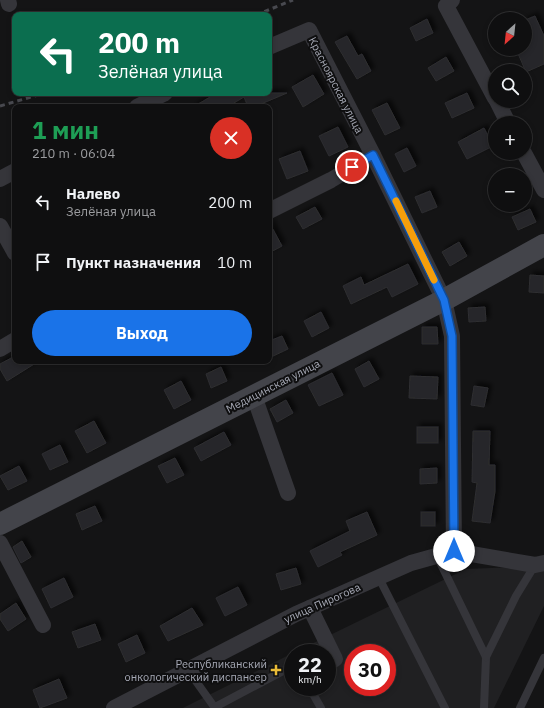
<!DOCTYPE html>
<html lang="ru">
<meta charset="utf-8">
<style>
:root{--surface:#0f0f10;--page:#1d1d1e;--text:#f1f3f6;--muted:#9b9c9f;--line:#2f2f30;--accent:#1a73e8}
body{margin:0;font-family:"IBM Plex Sans",sans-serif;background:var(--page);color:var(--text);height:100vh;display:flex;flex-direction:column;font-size:15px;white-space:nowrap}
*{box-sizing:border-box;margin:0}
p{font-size:13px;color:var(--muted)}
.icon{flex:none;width:22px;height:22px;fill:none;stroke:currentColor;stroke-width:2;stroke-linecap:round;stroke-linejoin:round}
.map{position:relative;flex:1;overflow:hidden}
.panel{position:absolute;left:12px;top:104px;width:260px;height:260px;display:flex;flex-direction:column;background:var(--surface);border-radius:8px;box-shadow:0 2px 6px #0003,0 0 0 1px var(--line)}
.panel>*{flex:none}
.guide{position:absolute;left:12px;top:12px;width:260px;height:84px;border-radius:8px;box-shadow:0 2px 6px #0003,0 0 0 1px var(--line);background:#0b6e4f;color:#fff;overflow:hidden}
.needle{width:26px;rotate:207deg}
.fabs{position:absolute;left:488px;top:12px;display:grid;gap:8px}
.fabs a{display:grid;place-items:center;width:44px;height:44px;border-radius:50%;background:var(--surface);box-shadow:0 2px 6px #0003,0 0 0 1px var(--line);font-size:20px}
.speed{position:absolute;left:284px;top:644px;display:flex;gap:8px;font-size:20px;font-weight:700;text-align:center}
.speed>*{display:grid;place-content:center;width:52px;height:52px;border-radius:50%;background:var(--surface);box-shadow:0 2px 6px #0003,0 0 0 1px var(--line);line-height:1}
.speed small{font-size:10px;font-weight:400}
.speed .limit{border:6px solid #d22;background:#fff;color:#111}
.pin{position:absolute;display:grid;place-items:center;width:34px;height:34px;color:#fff;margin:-17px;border:2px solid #fff;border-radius:50%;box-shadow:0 1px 4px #0007}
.me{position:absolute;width:44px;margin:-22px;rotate:0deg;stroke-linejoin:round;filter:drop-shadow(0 0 3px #0008)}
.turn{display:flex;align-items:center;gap:14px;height:84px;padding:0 20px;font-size:18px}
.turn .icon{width:52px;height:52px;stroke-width:2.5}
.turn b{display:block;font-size:28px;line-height:34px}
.round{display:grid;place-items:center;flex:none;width:42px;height:42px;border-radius:21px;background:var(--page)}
.summary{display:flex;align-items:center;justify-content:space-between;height:68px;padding:0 20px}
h1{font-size:24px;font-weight:700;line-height:30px;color:#1e9e55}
.button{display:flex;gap:8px;margin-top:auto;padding:8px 20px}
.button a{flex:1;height:46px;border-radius:24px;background:var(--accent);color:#fff;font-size:16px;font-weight:700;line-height:46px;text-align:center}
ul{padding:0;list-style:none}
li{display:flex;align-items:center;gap:12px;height:60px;padding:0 20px}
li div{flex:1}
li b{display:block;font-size:15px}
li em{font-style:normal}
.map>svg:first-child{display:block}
</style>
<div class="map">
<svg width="544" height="708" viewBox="0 0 544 708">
<defs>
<filter id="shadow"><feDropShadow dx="3.5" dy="-3.5" stdDeviation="2" flood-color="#0009"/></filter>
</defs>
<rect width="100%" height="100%" fill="#141415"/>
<path fill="#202022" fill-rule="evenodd" d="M544 566V606L494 708H183L293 653V687H327V653H293L466 569ZM353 653H387V687H353Z"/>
<g fill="#272729" stroke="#2e2e31" filter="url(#shadow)">
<polygon points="535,16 544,36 544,64 526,72 516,49 525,49 525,20"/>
<polygon points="427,19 433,33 416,41 410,28"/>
<polygon points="347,36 358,56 362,54 371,71 357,79 335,42"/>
<polygon points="446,57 454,71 436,81 428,68"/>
<polygon points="313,75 324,94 303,107 292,87"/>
<polygon points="217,93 287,93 254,107 248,107 244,97 227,107 193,107"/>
<polygon points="467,93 474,108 452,118 445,103"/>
<polygon points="387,103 400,128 385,135 372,110"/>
<polygon points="338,127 348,147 329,156 319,136"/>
<polygon points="484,128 493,146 467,159 458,142"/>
<polygon points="407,148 416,166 404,172 395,154"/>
<polygon points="300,151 308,171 287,179 279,159"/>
<polygon points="430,191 437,207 422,213 415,197"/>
<polygon points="315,207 322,219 303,229 296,217"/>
<polygon points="530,209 536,222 518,230 512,217"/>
<polygon points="269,222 282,246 269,253"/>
<polygon points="459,242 467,256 450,266 442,252"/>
<polygon points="408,264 418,284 392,297 387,287 351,304 343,286 361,277 364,285"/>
<polygon points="530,275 544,276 544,293 529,292"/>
<polygon points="485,307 486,321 469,322 468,308"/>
<polygon points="321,312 329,328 312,337 304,321"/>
<polygon points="422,327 437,327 438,344 422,344"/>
<polygon points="282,336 288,349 269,358 269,341"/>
<polygon points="15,356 15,361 39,361 7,381 0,369 0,364"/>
<polygon points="369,361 379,379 364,387 355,369"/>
<polygon points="221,367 227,381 211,388 206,374"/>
<polygon points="332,373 343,395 319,406 308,385"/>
<polygon points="410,376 438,377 437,399 409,398"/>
<polygon points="181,381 191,400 174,409 164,390"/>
<polygon points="474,386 488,388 484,407 471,405"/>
<polygon points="286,400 293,413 277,422 270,409"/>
<polygon points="94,421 106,443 87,453 75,431"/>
<rect x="417" y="427" width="21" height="16"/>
<polygon points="473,431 490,431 489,465 495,465 495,491 490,523 472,521 477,483 472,482"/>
<polygon points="224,432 231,445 201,461 194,448"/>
<polygon points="60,445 68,462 50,470 42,454"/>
<polygon points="175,458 184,475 167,483 158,466"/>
<polygon points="19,466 27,481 8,490 0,476"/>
<polygon points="437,468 437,483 420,484 420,469"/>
<polygon points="95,506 102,521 82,530 76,514"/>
<polygon points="367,512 377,535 340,552 342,555 318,567 310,551 350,531 346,521"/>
<rect x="421" y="512" width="14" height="14"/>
<polygon points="22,541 31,557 21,563 13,547"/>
<polygon points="296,568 301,584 281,590 276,574"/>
<polygon points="64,578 73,597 51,608 42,589"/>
<polygon points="238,587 247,605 225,616 216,598"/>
<polygon points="16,603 26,619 8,631 0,619 0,614"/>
<polygon points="192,608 203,625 168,641 160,626"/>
<polygon points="95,624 101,640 78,648 72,632"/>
<polygon points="137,635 145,653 126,662 118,644"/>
<polygon points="59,679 67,698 40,708 33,690"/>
</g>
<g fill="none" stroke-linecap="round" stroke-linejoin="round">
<g stroke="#35353a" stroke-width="8">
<polyline points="437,556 486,657 484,708"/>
<polyline points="379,578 445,708"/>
<polyline points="486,657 516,596 535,565"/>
<polyline points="188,670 215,708"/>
<polyline points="309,687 321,708"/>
<polyline points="215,707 285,670 293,672"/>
<polyline points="520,708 544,658"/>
</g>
<g stroke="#35353a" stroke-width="16">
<polyline points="8,0 9,4"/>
<polyline points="452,0 446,6 495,98"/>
<polyline points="269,47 309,30 373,155 444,300 452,336 454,551"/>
<polyline points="497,101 508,123"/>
<polyline points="137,107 165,93"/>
<polyline points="524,153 544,190"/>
<polyline points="0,179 15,171"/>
<polyline points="269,211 331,180 373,155"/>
<polyline points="0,226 15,253"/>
<polyline points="0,349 15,340"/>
<polyline points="254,396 288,493"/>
<polyline points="0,543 43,625"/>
<polyline points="310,608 335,659"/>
<polyline points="114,708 296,614 411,563 454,551 535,565 544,563"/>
</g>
<polyline stroke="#43444a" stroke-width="22" points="0,524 444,300 544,245"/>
<g stroke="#48494f" stroke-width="3" stroke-dasharray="5 4" stroke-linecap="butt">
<polyline points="256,15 293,0"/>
<polyline points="0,106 45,93"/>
</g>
</g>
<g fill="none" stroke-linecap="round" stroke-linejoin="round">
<defs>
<polyline id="route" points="352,167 373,155 444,300 452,336 454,551"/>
</defs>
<use href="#route" stroke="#114b97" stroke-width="10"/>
<use href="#route" stroke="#1a73e8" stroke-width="7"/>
<polyline stroke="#f59e0b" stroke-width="7" points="396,201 434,280"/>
</g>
<path fill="#eabc38" stroke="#0f0f10" stroke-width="1.5" d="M274 664h4v4h4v4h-4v4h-4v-4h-4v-4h4z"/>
<g text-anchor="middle" stroke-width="4" stroke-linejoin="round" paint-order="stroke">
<g font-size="11" fill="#a6a9b5" stroke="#0f0f10">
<text transform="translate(336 85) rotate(63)" y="4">Красноярская улица</text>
<text transform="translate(273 386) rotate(-27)" y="4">Медицинская улица</text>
<text transform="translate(322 603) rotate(-24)" y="4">улица Пирогова</text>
</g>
<g font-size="11" fill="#a6a9b5" stroke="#0f0f10" text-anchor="end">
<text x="267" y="668">Республиканский<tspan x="267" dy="13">онкологический диспансер</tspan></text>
</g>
</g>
</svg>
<div class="fabs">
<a><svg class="needle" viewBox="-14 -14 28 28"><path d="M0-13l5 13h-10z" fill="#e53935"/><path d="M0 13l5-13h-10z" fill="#9b9c9f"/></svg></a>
<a><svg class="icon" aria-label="search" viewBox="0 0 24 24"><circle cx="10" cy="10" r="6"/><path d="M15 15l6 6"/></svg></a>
<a>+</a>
<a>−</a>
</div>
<div class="speed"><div>22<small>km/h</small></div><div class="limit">30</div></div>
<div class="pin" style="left:352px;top:167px;background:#d93025"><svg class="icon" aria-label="arrive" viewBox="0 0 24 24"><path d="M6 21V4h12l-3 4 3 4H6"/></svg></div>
<svg class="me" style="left:454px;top:551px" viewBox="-20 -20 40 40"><circle r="19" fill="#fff"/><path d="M0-13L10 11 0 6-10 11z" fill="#1a73e8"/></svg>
<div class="guide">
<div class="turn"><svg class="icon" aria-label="left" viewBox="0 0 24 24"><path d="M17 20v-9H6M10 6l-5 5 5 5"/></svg><div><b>200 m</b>Зелёная улица</div></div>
</div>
<section class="panel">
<div class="summary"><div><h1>1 мин</h1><p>210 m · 06:04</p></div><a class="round" style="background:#d93025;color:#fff"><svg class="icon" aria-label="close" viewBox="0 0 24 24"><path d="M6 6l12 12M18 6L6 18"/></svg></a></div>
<ul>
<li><svg class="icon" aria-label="left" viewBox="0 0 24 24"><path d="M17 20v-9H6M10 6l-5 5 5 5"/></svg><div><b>Налево</b><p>Зелёная улица</p></div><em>200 m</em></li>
<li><svg class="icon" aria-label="arrive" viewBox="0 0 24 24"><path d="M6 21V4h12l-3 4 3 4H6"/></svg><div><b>Пункт назначения</b></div><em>10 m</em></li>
</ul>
<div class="button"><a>Выход</a></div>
</section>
</div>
